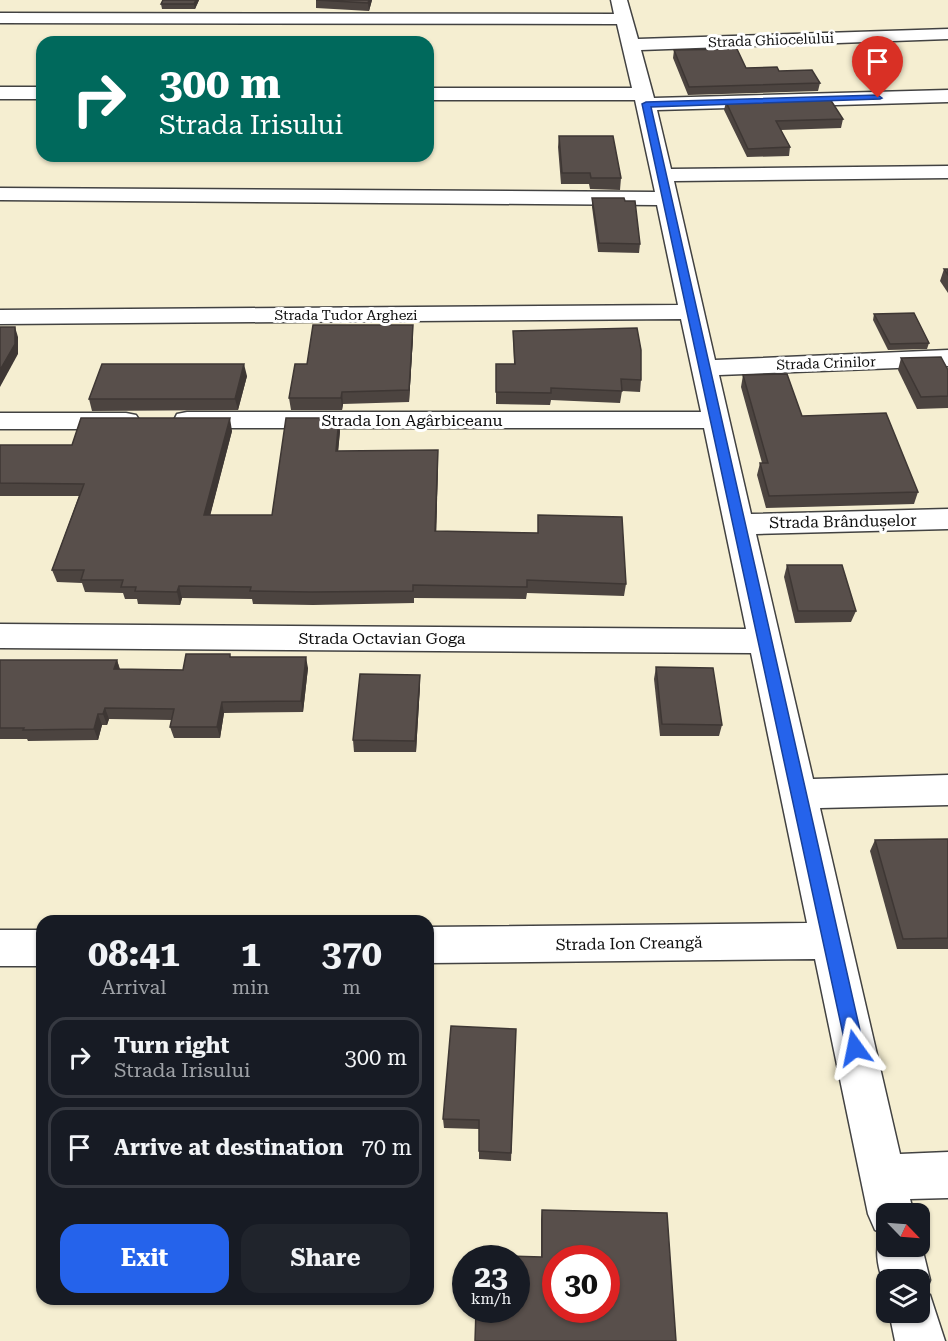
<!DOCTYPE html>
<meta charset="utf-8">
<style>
:root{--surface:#171b24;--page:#20242c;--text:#f1f3f6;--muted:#9ea1a6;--line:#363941;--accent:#2563eb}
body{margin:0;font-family:"Roboto Serif",serif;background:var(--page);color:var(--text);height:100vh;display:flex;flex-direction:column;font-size:22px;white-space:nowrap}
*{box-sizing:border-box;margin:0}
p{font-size:20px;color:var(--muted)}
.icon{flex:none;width:33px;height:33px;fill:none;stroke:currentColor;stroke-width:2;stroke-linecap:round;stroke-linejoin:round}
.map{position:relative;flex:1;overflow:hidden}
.side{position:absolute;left:36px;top:915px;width:398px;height:390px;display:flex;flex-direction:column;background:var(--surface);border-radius:18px;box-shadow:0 2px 4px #0004}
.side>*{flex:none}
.hud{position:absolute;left:36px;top:36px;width:398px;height:126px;border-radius:18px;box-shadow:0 2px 4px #0004;background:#00695c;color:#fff;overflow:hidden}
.needle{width:39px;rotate:115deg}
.fabs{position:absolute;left:876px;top:1203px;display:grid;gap:12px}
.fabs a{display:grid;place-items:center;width:54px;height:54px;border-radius:12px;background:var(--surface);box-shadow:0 2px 4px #0004;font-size:30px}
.speed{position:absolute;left:452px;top:1245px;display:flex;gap:12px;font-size:30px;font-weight:700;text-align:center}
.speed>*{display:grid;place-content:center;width:78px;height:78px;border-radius:50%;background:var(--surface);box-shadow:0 2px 4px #0004;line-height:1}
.speed small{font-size:15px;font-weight:400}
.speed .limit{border:9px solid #d22;background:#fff;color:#111}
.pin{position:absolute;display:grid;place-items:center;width:51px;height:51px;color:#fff;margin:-62px -26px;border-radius:50% 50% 50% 0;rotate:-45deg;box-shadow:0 0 6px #0007}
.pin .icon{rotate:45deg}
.me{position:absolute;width:66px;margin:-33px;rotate:348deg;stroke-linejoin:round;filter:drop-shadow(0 0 4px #0008)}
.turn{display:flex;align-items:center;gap:21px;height:126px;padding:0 24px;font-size:27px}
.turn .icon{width:78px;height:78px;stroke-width:2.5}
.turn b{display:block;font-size:42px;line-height:51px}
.eta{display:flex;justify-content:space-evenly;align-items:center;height:102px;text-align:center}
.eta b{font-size:36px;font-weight:700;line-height:42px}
.action{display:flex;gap:12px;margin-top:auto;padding:12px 24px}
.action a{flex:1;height:69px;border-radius:18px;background:var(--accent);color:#fff;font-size:24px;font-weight:700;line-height:69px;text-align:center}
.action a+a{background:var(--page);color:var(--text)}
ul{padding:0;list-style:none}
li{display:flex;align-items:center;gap:18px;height:81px;margin:0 12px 9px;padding:0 12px;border:3px solid var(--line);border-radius:18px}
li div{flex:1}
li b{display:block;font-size:22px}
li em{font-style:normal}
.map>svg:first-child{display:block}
</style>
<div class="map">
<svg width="948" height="1341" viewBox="0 0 948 1341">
<rect width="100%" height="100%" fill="#fffbf1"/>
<path fill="#f5eed1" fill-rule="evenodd" d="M0 0H948V1341H0ZM42 42H428V156H42ZM42 921H428V1299H42ZM886 1214H920V1246H886ZM465 1258H516V1310H465ZM555 1258H606V1310H555ZM886 1280H920V1312H886Z"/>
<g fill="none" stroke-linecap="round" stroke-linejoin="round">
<defs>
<g id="street">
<path d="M611 0H627L638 39 948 29V39L641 50 654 98 948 90V102L657 110 671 169 948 166V178L674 181 715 360 948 350V366L719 375 751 514 948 509V529L756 534 813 779 948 775V805L820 808 900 1154 948 1152V1198L910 1199 914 1214H886V1246H920V1239L930 1280 925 1293 930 1295 945 1341H895L889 1312H920V1280H886V1290C879 1272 873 1252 881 1233L875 1230 868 1214 815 959 428 963V927L807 923 751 653 0 648V624L746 629 704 428H187L177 426 174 420 177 414 187 412H701L681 319 0 324V310L678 305 657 205 0 200V188L655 192 635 100H428V88H632L617 24 0 23V13L614 14Z"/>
<rect x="0" y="87" width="42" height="12"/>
<polygon points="0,413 126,413 136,415 140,421 136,427 126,429 0,429"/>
<rect x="0" y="930" width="42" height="36"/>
</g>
</defs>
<use href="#street" stroke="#424242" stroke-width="3"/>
<use href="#street" fill="#fff" fill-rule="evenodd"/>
</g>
<g fill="#4c4440">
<polygon points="163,0 199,0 195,9 162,9 161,4"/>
<polygon points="316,0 372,0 369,11 316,8"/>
<polygon points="674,50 746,68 779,71 820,83 818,91 688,95 673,58"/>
<polygon points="726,102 843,119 841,128 781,130 790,147 789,156 747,157 724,110"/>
<polygon points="559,136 621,178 620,190 590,189 589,184 561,184 558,147"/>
<polygon points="592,198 640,244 639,253 598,252 592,207"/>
<polygon points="944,269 948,269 948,293 940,281"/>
<polygon points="874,314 929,343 927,349 888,350 873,320"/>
<polygon points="413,325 413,337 409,402 343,404 342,410 291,410 289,398 307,364"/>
<polygon points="513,331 641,380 640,392 622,391 620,403 551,400 550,405 496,404 496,364 514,364"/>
<polygon points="901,358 948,370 948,408 917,409 898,370"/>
<polygon points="743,375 802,416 918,492 914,504 766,508 757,475 760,463 762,463 741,387"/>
<polygon points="247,376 238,410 92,411 89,399"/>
<polygon points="232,431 210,515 272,515 340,431 338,451 438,463 436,531 626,584 624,596 527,593 526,599 414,598 414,603 313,605 253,604 252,599 182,598 180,605 138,604 137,599 125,599 123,593 85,592 82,583 57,582 52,570 79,496 0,496 0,445 72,445"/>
<polygon points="787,565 856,611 851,622 795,623 784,577"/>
<polygon points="231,657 308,668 303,712 224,713 220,738 174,738 170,727 172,720 109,719 107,725 102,725 98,740 28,741 27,739 0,739 0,660 117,660 120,669 183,670"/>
<polygon points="656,667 722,725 719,736 660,736 654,679"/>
<polygon points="420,675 420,686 416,752 354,752 353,740"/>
<polygon points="948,839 948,949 897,949 870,851 875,840"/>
<polygon points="516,1029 511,1161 479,1159 479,1129 444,1128 443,1119"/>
<polygon points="542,1210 667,1213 541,1257 541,1220"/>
<polygon points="333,1299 420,1299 420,1300 334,1300"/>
</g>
<g fill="#3e3734">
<polygon points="196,0 199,0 195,9 194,4"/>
<polygon points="369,0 372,0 369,11 368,3"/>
<polygon points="413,325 413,337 409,402 409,390"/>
<polygon points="15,327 18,337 18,354 0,387 0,370"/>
<polygon points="244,364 247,376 238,410 235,399"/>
<polygon points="342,392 343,404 342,410 341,398"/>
<polygon points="230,418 232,431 207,528 204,515"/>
<polygon points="339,418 340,431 337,463 336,451"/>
<polygon points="438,450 438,463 436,544 435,531"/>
<polygon points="179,586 182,598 180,605 177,592"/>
<polygon points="306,657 308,668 303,712 301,701"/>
<polygon points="117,660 120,671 114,669"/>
<polygon points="420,675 420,686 416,752 415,741"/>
<polygon points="222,702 224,713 220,738 217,727"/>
<polygon points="105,708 109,719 107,725 103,714"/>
<polygon points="98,714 102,725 98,740 94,729"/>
</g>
<g fill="#584f4b" stroke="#3e3734" stroke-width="1.5" fill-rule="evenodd">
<polygon points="163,0 196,0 194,4 161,4"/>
<polygon points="316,0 369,0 368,3"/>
<polygon points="737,49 746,68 777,67 779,71 812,70 820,83 689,87 674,50"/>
<polygon points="830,99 843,119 776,121 790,147 748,149 726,102"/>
<polygon points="559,136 613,136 621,178 591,178 590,173 562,173"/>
<polygon points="592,198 624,198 625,201 635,201 640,244 599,243"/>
<polygon points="944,269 948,269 948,275"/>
<polygon points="914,313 929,343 890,344 874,314"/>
<polygon points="313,325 413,325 409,390 342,392 341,398 289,398 295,364 307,364"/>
<polygon points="0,327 15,327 15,344 0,370"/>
<polygon points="637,328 641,350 641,380 621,379 622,391 551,388 551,393 496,392 496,364 515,364 513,331"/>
<polygon points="941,357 948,370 948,396 921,397 901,358"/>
<polygon points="102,364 244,364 235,399 89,399"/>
<polygon points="787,374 802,416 886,413 918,492 769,496 760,463 768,463 743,375"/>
<polygon points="81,418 230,418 204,515 272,515 286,418 339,418 336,451 438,450 435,531 538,533 538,515 622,517 626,584 527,580 527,587 413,585 413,591 311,592 250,591 251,587 179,586 177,592 135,591 136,587 121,587 123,580 81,580 84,570 52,570 84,484 0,483 0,445 72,445"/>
<polygon points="787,565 842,565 856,611 798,611"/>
<polygon points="186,654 230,654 230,657 306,657 301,701 222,702 217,727 170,727 174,709 105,708 103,714 98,714 94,729 23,730 24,728 0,728 0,660 117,660 114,669 183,670"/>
<polygon points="656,667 713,668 722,725 662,724"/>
<polygon points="360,674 420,675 415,741 353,740"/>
<polygon points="948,839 948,938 903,939 875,840"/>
<polygon points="451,1026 516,1029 511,1153 479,1151 479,1120 443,1119"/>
<path d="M542 1210 667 1213 676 1341H475L476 1310H516V1258H477V1255L542 1257ZM555 1258H606V1310H555Z"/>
</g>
<polygon fill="#2563eb" stroke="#184099" stroke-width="1.5" points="878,95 882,98 880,99 651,107 864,1048 861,1054 855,1057 849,1054 846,1048 642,104 646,102"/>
<g text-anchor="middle" stroke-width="6" stroke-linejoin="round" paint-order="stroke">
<g font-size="14" fill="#0f0f0f" stroke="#fff">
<text transform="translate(771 40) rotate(-2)" y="5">Strada Ghiocelului</text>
<text x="346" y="320">Strada Tudor Arghezi</text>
<text transform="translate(826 363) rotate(-2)" y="5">Strada Crinilor</text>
</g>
<g font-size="16" fill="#0f0f0f" stroke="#fff">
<text x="412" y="426">Strada Ion Agârbiceanu</text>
<text transform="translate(843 521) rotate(-1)" y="6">Strada Brândușelor</text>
<text x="382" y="644">Strada Octavian Goga</text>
<text transform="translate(629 943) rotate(-1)" y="6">Strada Ion Creangă</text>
</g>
</g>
</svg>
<div class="fabs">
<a><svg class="needle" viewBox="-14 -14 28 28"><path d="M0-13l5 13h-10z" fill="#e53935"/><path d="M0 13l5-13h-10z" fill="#9ea1a6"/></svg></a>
<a><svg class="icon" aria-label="layers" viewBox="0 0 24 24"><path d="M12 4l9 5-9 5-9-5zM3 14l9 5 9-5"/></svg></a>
</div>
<div class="speed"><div>23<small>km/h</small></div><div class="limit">30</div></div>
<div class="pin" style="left:878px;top:98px;background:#d93025"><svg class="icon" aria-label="arrive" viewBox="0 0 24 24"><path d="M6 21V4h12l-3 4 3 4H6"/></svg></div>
<svg class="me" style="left:855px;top:1048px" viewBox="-20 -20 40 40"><path d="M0-17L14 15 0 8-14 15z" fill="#2563eb" stroke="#fff" stroke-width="4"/></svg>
<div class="hud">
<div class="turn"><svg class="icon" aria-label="right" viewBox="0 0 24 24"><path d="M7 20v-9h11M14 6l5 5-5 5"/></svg><div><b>300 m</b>Strada Irisului</div></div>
</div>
<section class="side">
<div class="eta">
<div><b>08:41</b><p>Arrival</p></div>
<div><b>1</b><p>min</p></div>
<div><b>370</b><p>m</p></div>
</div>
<ul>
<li><svg class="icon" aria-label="right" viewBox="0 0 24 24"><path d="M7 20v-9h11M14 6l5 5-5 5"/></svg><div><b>Turn right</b><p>Strada Irisului</p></div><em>300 m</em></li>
<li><svg class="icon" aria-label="arrive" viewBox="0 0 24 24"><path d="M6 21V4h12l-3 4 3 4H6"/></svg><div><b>Arrive at destination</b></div><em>70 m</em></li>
</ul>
<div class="action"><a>Exit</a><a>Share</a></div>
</section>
</div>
